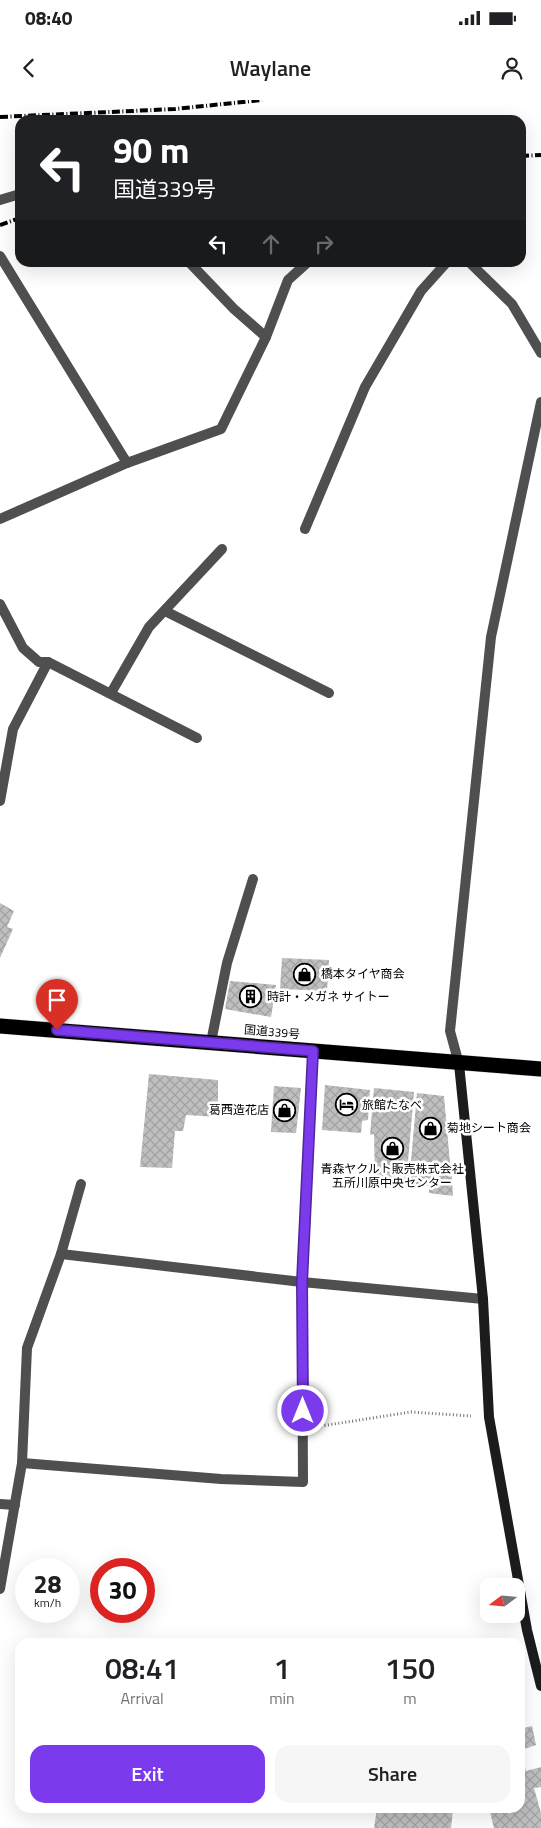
<!DOCTYPE html>
<meta charset="utf-8">
<style>
:root{--surface:#fff;--page:#f6f6f6;--text:#202124;--muted:#757577;--accent:#7c3aed}
body{margin:0;font-family:"Titillium Web","Noto Sans JP",sans-serif;background:var(--page);color:var(--text);height:100vh;display:flex;flex-direction:column;font-size:19px;white-space:nowrap}
*{box-sizing:border-box;margin:0}
p{font-size:16px;color:var(--muted)}
.icon{flex:none;width:28px;height:28px;fill:none;stroke:currentColor;stroke-width:2;stroke-linecap:round;stroke-linejoin:round}
.map{position:relative;flex:1;overflow:hidden}
.details{position:absolute;left:15px;top:1538px;width:510px;height:175px;display:flex;flex-direction:column;background:var(--surface);border-radius:15px;box-shadow:0 5px 20px #0002}
.details>*{flex:none}
.guide{position:absolute;left:15px;top:15px;width:511px;height:152px;border-radius:15px;box-shadow:0 5px 20px #0002;background:#202124;color:#fff;overflow:hidden}
.needle{width:32px;rotate:254deg}
.buttons{position:absolute;left:480px;top:1478px;display:grid;gap:10px}
.buttons a{display:grid;place-items:center;width:45px;height:45px;border-radius:10px;background:var(--surface);box-shadow:0 5px 20px #0002;font-size:25px}
.speed{position:absolute;left:15px;top:1458px;display:flex;gap:10px;font-size:25px;font-weight:700;text-align:center}
.speed>*{display:grid;place-content:center;width:65px;height:65px;border-radius:50%;background:var(--surface);box-shadow:0 5px 20px #0002;line-height:1}
.speed small{font-size:12px;font-weight:400}
.speed .limit{border:8px solid #d22;background:#fff;color:#111}
.pin{position:absolute;display:grid;place-items:center;width:42px;height:42px;color:#fff;margin:-51px -21px;border-radius:50% 50% 50% 0;rotate:-45deg;box-shadow:0 0 5px #0007}
.pin .icon{rotate:45deg}
.me{position:absolute;width:55px;margin:-28px;rotate:0deg;stroke-linejoin:round;filter:drop-shadow(0 0 4px #0008)}
.turn{display:flex;align-items:center;gap:18px;height:105px;padding:0 15px;font-size:22px}
.turn .icon{width:65px;height:65px;stroke-width:2.5}
.turn b{display:block;font-size:35px;line-height:42px}
.lanes{display:flex;align-items:center;height:48px;padding:0 15px;background:#0003;justify-content:center;gap:25px;direction:ltr}
.lanes .off{opacity:.35}
.eta{display:flex;justify-content:space-evenly;align-items:center;height:85px;text-align:center}
.eta b{font-size:30px;font-weight:600;line-height:35px}
.button{display:flex;gap:10px;margin-top:auto;padding:10px 15px}
.button a{flex:1;height:58px;border-radius:15px;background:var(--accent);color:#fff;font-size:20px;font-weight:600;line-height:58px;text-align:center}
.button a+a{background:var(--page);color:var(--text)}
.status{display:flex;justify-content:space-between;align-items:center;height:35px;padding:0 25px;background:var(--surface);direction:ltr}
.status svg{height:14px;fill:currentColor}
header{display:flex;justify-content:space-between;align-items:center;height:65px;padding:0 15px;background:var(--surface);font-size:22px;font-weight:600}
.map>svg:first-child{display:block}
</style>
<div class="status"><b>08:40</b><svg viewBox="0 0 49 12"><path d="M0 12V9h3v3zM5 12V6h3v6zM10 12V3h3v9zM15 12V0h3v12zM26 1h20v11H26zM47 4h2v5h-2z"/></svg></div>
<header><svg class="icon" aria-label="back" viewBox="0 0 24 24"><path d="M15 5l-7 7 7 7"/></svg>Waylane<svg class="icon" aria-label="person" viewBox="0 0 24 24"><circle cx="12" cy="8" r="4"/><path d="M4 21q1-7 8-7t8 7"/></svg></header>
<div class="map">
<svg width="541" height="1728" viewBox="0 0 541 1728">
<defs>
<pattern id="building-cross-hatch" width="8" height="8" patternUnits="userSpaceOnUse" patternTransform="scale(1.25)"><rect width="8" height="8" fill="#bfbfbf"/><path d="M0 0l8 8M0 8l8-8" fill="none" stroke="#a2a2a2"/></pattern>
</defs>
<rect width="100%" height="100%" fill="#fff"/>
<g fill="url(#building-cross-hatch)">
<polygon points="0,803 14,811 7,827 13,829 0,858"/>
<polygon points="282,858 329,860 327,891 280,889"/>
<polygon points="230,881 276,885 271,917 225,909"/>
<polygon points="149,974 218,980 218,1017 186,1015 183,1031 175,1031 172,1068 140,1067"/>
<polygon points="325,985 370,990 368,1020 362,1021 361,1033 322,1030"/>
<polygon points="274,986 301,988 296,1033 271,1032"/>
<polygon points="374,988 414,992 408,1062 451,1065 453,1096 429,1093 429,1086 375,1081 374,1034 370,1035"/>
<polygon points="417,993 444,996 450,1063 411,1061"/>
<polygon points="532,1626 536,1645 521,1650 526,1671 541,1667 541,1687 534,1688 541,1713 541,1728 494,1728 489,1708 520,1708 520,1629"/>
<polygon points="377,1708 453,1709 451,1728 374,1728"/>
</g>
<g fill="none" stroke-linecap="round" stroke-linejoin="round">
<defs>
<polyline id="highway" points="0,926 541,969"/>
</defs>
<use href="#highway" stroke="#dbdbdb" stroke-width="16"/>
<polyline stroke="#717171" stroke-width="3" stroke-dasharray="1 2.5" stroke-linecap="butt" points="321,1326 411,1312 471,1316"/>
<g stroke="#4f4f4f" stroke-width="10">
<polyline points="0,100 20,94"/>
<polyline points="0,156 127,363"/>
<polyline points="189,162 234,209 266,237"/>
<polyline points="469,162 512,204 541,253"/>
<polyline points="0,419 127,363 221,329 266,237 288,180 308,162"/>
<polyline points="305,429 365,287 421,191 447,162"/>
<polyline points="0,504 23,548 39,562 48,562 13,629 0,701"/>
<polyline points="165,511 329,593"/>
<polyline points="48,562 197,638"/>
<polyline points="111,593 149,527 222,449"/>
<polyline points="211,942 227,863 253,779"/>
<polyline points="459,964 450,931 491,537 541,302"/>
<polyline points="61,1154 81,1084"/>
<polyline points="22,1363 221,1379 303,1382 302,1182 483,1199"/>
<polyline points="0,1404 15,1405"/>
<polyline points="0,1489 22,1363 27,1248 61,1154 302,1182 313,951"/>
</g>
<polyline stroke="#1c1c1c" stroke-width="10" points="459,964 483,1199 489,1317 527,1530 541,1586"/>
<use href="#highway" stroke="#000" stroke-width="15"/>
<g stroke="#000" stroke-width="4" stroke-dasharray="8 2.5 1 2.5" stroke-linecap="butt">
<polyline points="0,17 175,9 262,0"/>
<polyline points="521,56 541,55"/>
<polyline points="0,125 20,118"/>
</g>
</g>
<g fill="none" stroke-linecap="round" stroke-linejoin="round">
<defs>
<polyline id="route" points="57,930 313,951 302,1182 303,1311"/>
</defs>
<use href="#route" stroke="#51269a" stroke-width="12"/>
<use href="#route" stroke="#7c3aed" stroke-width="9"/>
</g>
<defs>
<symbol id="shop-ring" viewBox="-11 -11 22 22"><circle r="9.5" fill="#fff" stroke="#000" stroke-width="1.5"/><path d="M-5-2.5h2.3a2.7 3.5 0 0 1 5.4 0H5L5.5 6h-11ZM-1.5-2.5h3a1.5 2.3 0 0 0-3 0Z" fill="#000"/></symbol>
<symbol id="building-ring" viewBox="-11 -11 22 22"><circle r="9.5" fill="#fff" stroke="#000" stroke-width="1.5"/><path d="M-4-6H4V6H1V3H-1V6H-4ZM-2.5-4.3h1.7v1.8h-1.7ZM.8-4.3h1.7v1.8H.8ZM-2.5-1h1.7V.8h-1.7ZM.8-1h1.7V.8H.8Z" fill="#000"/></symbol>
<symbol id="hotel-ring" viewBox="-11 -11 22 22"><circle r="9.5" fill="#fff" stroke="#000" stroke-width="1.5"/><path d="M-6-4.5h1.5V1H6V5H4.5V3h-9V5H-6ZM-4 0a1.8 1.8 0 1 1 3.6 0ZM.5 0V-2.5h3Q6-2.5 6 0Z" fill="#000"/></symbol>
</defs>
<g fill-rule="evenodd">
<use href="#shop-ring" x="292" y="862" width="25" height="25"/>
<use href="#building-ring" x="238" y="884" width="25" height="25"/>
<use href="#hotel-ring" x="334" y="992" width="25" height="25"/>
<use href="#shop-ring" x="272" y="998" width="25" height="25"/>
<use href="#shop-ring" x="418" y="1016" width="25" height="25"/>
<use href="#shop-ring" x="380" y="1036" width="25" height="25"/>
</g>
<g text-anchor="middle" stroke-width="5" stroke-linejoin="round" paint-order="stroke">
<g font-size="12" fill="#000" stroke="#fff" text-anchor="start">
<text x="321" y="878">橋本タイヤ商会</text>
<text x="267" y="901">時計・メガネ サイトー</text>
<text x="362" y="1009">旅館たなべ</text>
<text x="269" y="1014" text-anchor="end">葛西造花店</text>
<text x="447" y="1032">菊地シート商会</text>
<text x="392" y="1073" text-anchor="middle">青森ヤクルト販売株式会社<tspan x="392" dy="14">五所川原中央センター</tspan></text>
</g>
<g font-size="12" fill="#000" stroke="#fff">
<text transform="translate(272 932) rotate(5)" y="4">国道339号</text>
</g>
</g>
</svg>
<div class="buttons">
<a><svg class="needle" viewBox="-14 -14 28 28"><path d="M0-13l5 13h-10z" fill="#e53935"/><path d="M0 13l5-13h-10z" fill="#757577"/></svg></a>
</div>
<div class="speed"><div>28<small>km/h</small></div><div class="limit">30</div></div>
<div class="pin" style="left:57px;top:930px;background:#d93025"><svg class="icon" aria-label="arrive" viewBox="0 0 24 24"><path d="M6 21V4h12l-3 4 3 4H6"/></svg></div>
<svg class="me" style="left:303px;top:1311px" viewBox="-20 -20 40 40"><circle r="17" fill="#7c3aed" stroke="#fff" stroke-width="3"/><path d="M0-11L8 9 0 5-8 9z" fill="#fff"/></svg>
<div class="guide">
<div class="turn"><svg class="icon" aria-label="left" viewBox="0 0 24 24"><path d="M17 20v-9H6M10 6l-5 5 5 5"/></svg><div><b>90 m</b>国道339号</div></div>
<div class="lanes"><svg class="icon" aria-label="left" viewBox="0 0 24 24"><path d="M17 20v-9H6M10 6l-5 5 5 5"/></svg><svg class="icon off" aria-label="ahead" viewBox="0 0 24 24"><path d="M12 20V5M6 11l6-6 6 6"/></svg><svg class="icon off" aria-label="right" viewBox="0 0 24 24"><path d="M7 20v-9h11M14 6l5 5-5 5"/></svg></div>
</div>
<section class="details">
<div class="eta">
<div><b>08:41</b><p>Arrival</p></div>
<div><b>1</b><p>min</p></div>
<div><b>150</b><p>m</p></div>
</div>
<div class="button"><a>Exit</a><a>Share</a></div>
</section>
</div>
